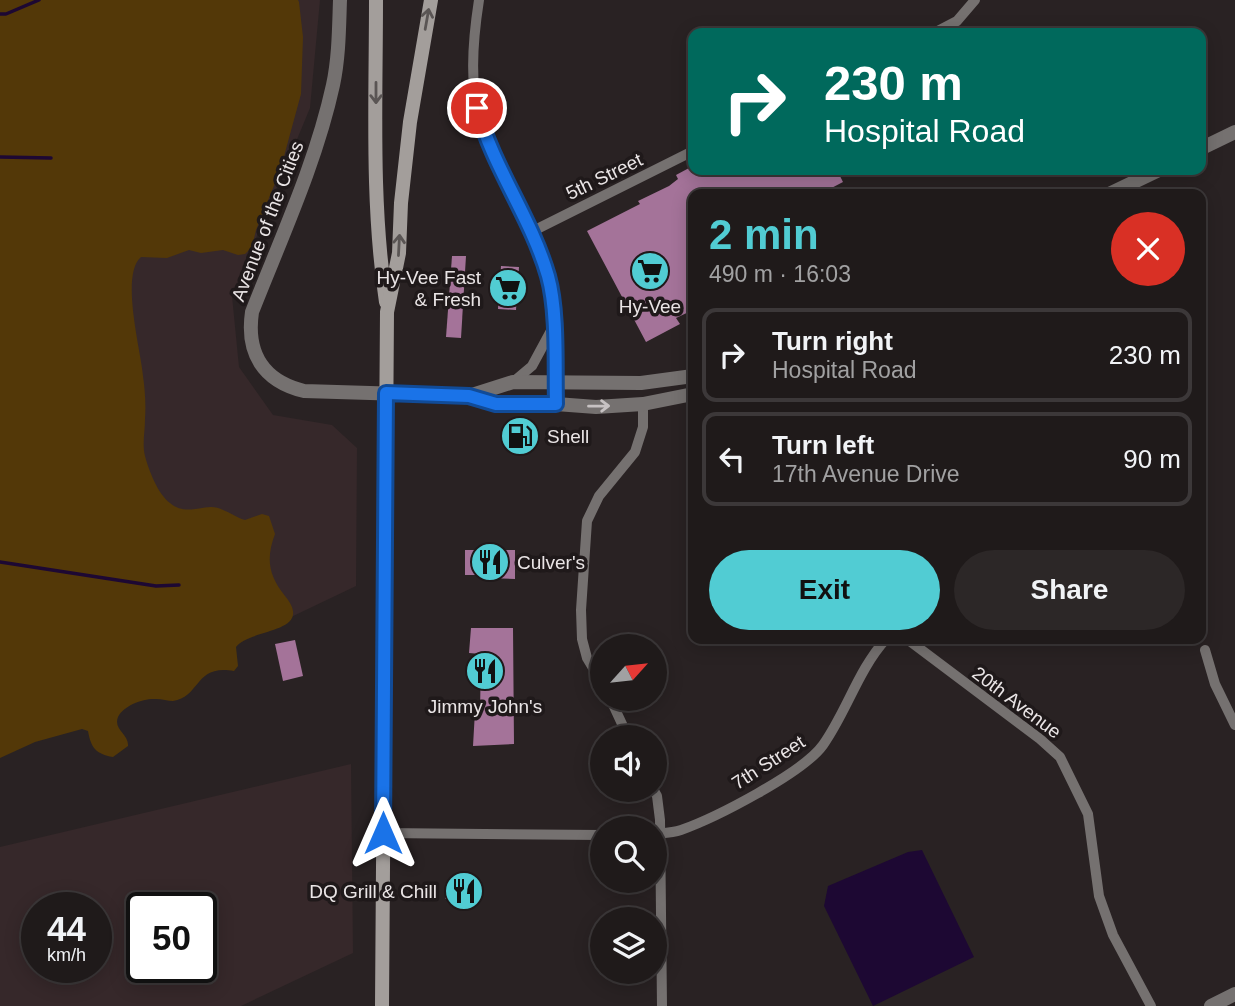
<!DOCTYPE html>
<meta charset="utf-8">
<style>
:root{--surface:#1f1a1a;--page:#2c2727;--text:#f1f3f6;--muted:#a1a1a2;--line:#3c3839;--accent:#51ccd3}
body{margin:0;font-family:Arial,sans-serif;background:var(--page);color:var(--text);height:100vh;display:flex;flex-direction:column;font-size:26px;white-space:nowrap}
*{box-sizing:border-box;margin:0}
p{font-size:23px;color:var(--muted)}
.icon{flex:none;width:38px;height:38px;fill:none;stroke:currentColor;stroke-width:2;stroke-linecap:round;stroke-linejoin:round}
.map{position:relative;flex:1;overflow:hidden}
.side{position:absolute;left:688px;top:189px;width:518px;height:455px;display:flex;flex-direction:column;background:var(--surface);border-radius:14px;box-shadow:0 4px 18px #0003,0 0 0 2px var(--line)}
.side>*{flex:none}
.banner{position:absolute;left:688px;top:28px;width:518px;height:147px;border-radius:14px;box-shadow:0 4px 18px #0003,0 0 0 2px var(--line);background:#00695c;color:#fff;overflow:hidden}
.needle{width:46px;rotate:63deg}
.fabs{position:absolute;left:590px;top:634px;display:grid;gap:14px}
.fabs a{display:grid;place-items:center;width:77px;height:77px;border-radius:50%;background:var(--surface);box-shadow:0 4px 18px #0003,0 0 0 2px var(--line);font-size:35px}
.speed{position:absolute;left:21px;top:892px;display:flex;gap:14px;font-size:35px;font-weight:700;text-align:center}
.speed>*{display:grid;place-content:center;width:91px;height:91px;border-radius:50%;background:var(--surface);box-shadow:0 4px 18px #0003,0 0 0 2px var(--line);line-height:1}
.speed small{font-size:18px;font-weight:400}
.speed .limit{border:4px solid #111;border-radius:10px;background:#fff;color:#111}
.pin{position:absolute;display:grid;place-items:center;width:60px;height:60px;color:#fff;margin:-30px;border:4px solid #fff;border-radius:50%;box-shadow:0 2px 7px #0007}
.me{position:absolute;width:77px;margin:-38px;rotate:0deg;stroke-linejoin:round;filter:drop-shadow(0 0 5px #0008)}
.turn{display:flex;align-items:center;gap:24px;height:147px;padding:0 21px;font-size:32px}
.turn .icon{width:91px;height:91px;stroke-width:2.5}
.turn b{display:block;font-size:49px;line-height:60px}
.round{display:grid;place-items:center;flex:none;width:74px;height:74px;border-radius:37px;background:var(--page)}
.overview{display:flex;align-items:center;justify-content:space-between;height:119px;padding:0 21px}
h1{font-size:42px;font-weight:700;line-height:52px;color:var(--accent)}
.button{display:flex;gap:14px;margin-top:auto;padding:14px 21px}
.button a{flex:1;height:80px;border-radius:42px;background:var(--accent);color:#111;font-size:28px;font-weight:700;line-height:80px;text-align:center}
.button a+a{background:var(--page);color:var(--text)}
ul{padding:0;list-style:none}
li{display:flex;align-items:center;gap:21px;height:94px;margin:0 14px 10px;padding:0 7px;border:4px solid var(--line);border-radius:14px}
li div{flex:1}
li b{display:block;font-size:26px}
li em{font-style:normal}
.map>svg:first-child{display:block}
</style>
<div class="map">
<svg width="1235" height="1006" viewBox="0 0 1235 1006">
<rect width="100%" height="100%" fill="#292223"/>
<g fill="#36282a" fill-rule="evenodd">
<polygon points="0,0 320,0 310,108 232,296 239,367 273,415 332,425 357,448 356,586 0,756"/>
<path d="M351 764 353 953 241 1006H0V847ZM37 908H96V968H37ZM142 908H201V968H142Z"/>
</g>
<path fill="#533808" d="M0 0H298L299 2 303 37 301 94 280 171 256 230 252 247 245 254 238 255 223 250 201 253 189 250 167 258 141 257C120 275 141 351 143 376 145 390 146 405 145 419 145 432 142 444 145 456 149 471 158 494 170 503 183 514 196 508 211 507 223 507 234 517 245 520L262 514 269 516 275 534C266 558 268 575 285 596 316 634 250 628 236 647L238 666 234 671C194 664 201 697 173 701 168 701 162 699 156 699 144 698 124 705 118 717 113 730 129 734 128 746L113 757C96 754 91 748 88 731L82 729 35 742 0 758Z"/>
<polygon fill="#1d0833" points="922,850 974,957 873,1006 824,906 828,886 908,852"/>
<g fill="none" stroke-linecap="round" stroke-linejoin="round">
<g stroke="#1d0833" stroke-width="3.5">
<polyline points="0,14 6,14 39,0"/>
<polyline points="0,157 51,158"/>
<polyline points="0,562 156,586 179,585"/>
</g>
</g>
<g fill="#a47399">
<polygon points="689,168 691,170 837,170 843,182 820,194 693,194 693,310 676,318 680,324 646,342 587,231 640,204 638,201 669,186 678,179 676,175"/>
<polygon points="452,256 466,256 461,338 446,337"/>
<polygon points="501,266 519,267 516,310 498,309"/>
<polygon points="465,550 515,550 515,579 487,578 487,575 465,575"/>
<polygon points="471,628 513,628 514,744 473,746 475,711 480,712 481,654 469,653"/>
<polygon points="295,640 303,676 283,681 275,644"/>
<polygon points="454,878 481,880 482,900 445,899 446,883 454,883"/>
</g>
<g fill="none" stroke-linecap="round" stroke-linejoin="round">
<g stroke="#757170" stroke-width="10">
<path d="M479 0C468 71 470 109 502 175 519 208 538 241 548 277 558 315 555 364 556 404"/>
<polyline points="934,33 957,21 975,0"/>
<polyline points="531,232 693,151"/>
<polyline points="513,382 532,366 552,329"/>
<polyline points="907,639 1040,739 1060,757 1088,814 1099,896 1113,935 1151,1006"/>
<polyline points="1205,650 1215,684 1235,725"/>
<polyline points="602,683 587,658 582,639 581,610 587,521 599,496 635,452 643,427 643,404"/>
<polyline points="610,698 628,737"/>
<polyline points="653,789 657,796 660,820 662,1006"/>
<polyline points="383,833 602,835"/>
<path d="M654 834C664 833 672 833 681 830 715 818 803 773 823 745 847 711 858 670 886 639"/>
</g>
<g stroke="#757170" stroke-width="14">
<path d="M340 0C339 28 339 57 333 85 316 163 281 238 252 312 246 353 263 381 304 391L469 396 497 404H556L596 407 643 404 693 394"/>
<polyline points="1200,149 1235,132"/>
<polyline points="1109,194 1159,170"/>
<polyline points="469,396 513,382 641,383 693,376"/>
<polyline points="1211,1006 1235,994"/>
</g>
<g stroke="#a39e9b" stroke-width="14">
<path d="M376 0C376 101 371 202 386 302"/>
<polyline points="382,1006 387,312 399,253 401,203 410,122 431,0"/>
</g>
</g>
<defs><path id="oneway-shaft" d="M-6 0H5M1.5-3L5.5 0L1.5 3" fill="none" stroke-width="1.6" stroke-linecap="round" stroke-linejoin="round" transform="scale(1.75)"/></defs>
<g stroke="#5a5554">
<use href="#oneway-shaft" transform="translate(427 19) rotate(-80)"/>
<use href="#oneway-shaft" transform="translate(376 93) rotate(90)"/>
<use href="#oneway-shaft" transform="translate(399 245) rotate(-87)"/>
</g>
<use stroke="#c7c2c3" href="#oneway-shaft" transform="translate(599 406) rotate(-1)"/>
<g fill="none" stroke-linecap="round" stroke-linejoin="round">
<defs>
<path id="route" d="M383 833 386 393 469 396 496 404H556C555 366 558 312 548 276 531 217 493 168 477 108"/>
</defs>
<use href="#route" stroke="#114b97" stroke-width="18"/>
<use href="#route" stroke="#1a73e8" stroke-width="12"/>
</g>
<defs>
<symbol id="supermarket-disc" viewBox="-11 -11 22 22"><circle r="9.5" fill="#51ccd3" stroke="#1f191a"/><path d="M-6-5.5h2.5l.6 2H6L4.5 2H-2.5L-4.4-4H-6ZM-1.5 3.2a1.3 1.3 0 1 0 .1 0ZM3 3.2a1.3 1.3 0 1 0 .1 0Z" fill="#111"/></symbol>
<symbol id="fuel-disc" viewBox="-11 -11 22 22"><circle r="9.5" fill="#51ccd3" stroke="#1f191a"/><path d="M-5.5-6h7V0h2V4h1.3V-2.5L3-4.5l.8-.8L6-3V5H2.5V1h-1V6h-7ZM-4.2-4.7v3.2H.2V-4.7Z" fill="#111"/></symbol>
<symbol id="restaurant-disc" viewBox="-11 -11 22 22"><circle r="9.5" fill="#51ccd3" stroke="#1f191a"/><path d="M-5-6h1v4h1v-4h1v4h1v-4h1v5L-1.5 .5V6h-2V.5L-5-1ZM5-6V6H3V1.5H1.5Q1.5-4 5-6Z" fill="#111"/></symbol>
</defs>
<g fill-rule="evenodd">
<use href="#supermarket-disc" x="628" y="249" width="44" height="44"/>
<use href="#supermarket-disc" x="486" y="266" width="44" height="44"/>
<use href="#fuel-disc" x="498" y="414" width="44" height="44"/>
<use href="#restaurant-disc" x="468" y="540" width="44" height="44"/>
<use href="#restaurant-disc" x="463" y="649" width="44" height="44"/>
<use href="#restaurant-disc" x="442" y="869" width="44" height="44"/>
</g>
<g text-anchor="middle" stroke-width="7" stroke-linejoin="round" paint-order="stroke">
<g font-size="19" fill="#eae5e6" stroke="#1f191a">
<text transform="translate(604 176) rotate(-26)" y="7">5th Street</text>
<text transform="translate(267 221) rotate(-69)" y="7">Avenue of the Cities</text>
<text transform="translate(1017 702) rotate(37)" y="7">20th Avenue</text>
<text transform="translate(768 762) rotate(-33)" y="7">7th Street</text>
</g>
<g font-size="19" fill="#eae5e6" stroke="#1f191a" text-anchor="end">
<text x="481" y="284">Hy-Vee Fast<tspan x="481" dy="22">&amp; Fresh</tspan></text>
<text x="650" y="313" text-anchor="middle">Hy-Vee</text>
<text x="547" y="443" text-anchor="start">Shell</text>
<text x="517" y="569" text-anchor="start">Culver's</text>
<text x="485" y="713" text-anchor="middle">Jimmy John's</text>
<text x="437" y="898">DQ Grill &amp; Chill</text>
</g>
</g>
</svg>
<div class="fabs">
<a><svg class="needle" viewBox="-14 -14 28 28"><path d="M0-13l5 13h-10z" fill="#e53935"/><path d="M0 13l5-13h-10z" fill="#a1a1a2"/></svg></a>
<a><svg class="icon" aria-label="sound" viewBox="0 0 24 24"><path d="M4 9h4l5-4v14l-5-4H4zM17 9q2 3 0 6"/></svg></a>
<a><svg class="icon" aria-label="search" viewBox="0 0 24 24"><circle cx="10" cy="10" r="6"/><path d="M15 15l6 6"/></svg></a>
<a><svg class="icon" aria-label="layers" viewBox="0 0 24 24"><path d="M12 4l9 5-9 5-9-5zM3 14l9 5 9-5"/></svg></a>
</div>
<div class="speed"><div>44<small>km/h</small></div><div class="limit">50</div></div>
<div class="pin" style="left:477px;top:108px;background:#d93025"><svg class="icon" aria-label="arrive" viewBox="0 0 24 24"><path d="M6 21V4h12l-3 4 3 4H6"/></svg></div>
<svg class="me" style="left:383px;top:833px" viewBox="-20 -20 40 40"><path d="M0-17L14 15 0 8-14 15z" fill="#1a73e8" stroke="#fff" stroke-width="4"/></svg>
<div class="banner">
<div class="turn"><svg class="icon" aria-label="right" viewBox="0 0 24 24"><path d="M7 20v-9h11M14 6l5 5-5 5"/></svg><div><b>230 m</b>Hospital Road</div></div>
</div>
<section class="side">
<div class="overview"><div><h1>2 min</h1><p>490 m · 16:03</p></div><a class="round" style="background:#d93025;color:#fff"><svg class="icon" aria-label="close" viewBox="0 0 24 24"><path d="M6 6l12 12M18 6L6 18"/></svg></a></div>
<ul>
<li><svg class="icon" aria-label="right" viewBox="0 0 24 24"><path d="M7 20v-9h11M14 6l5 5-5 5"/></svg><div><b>Turn right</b><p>Hospital Road</p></div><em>230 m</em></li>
<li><svg class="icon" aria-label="left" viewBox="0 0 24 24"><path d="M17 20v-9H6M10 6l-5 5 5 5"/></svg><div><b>Turn left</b><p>17th Avenue Drive</p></div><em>90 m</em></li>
</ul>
<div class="button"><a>Exit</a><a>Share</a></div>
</section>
</div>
